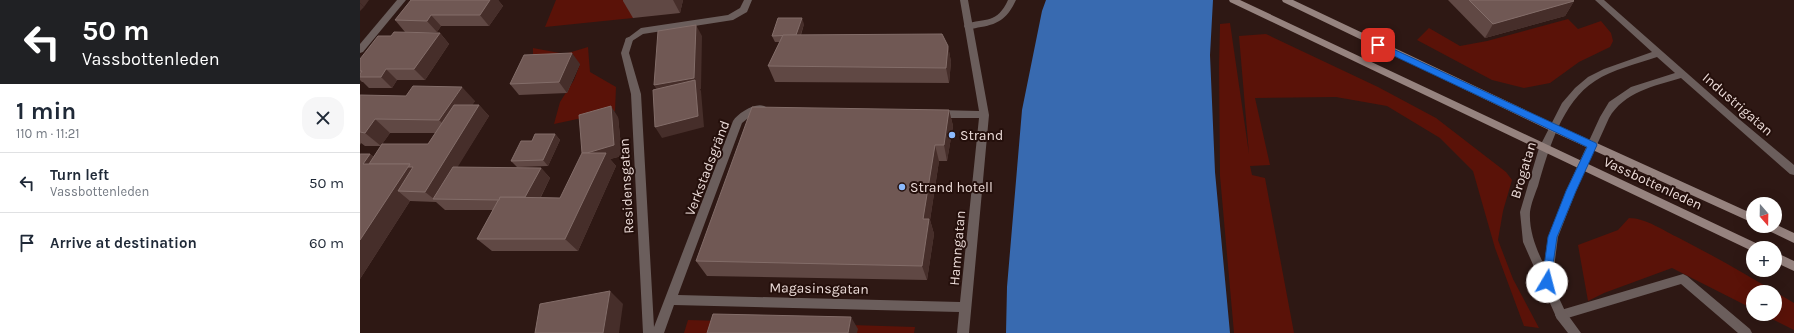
<!DOCTYPE html>
<meta charset="utf-8">
<style>
:root{--surface:#fff;--page:#f6f6f7;--text:#1f2937;--muted:#747a83;--line:#e0e1e3}
body{margin:0;font-family:Karla,sans-serif;background:var(--page);color:var(--text);height:100vh;display:flex;flex-direction:column;font-size:15px;white-space:nowrap}
*{box-sizing:border-box;margin:0}
p{font-size:13px;color:var(--muted)}
.icon{flex:none;width:22px;height:22px;fill:none;stroke:currentColor;stroke-width:2;stroke-linecap:round;stroke-linejoin:round}
.map{position:relative;flex:1;overflow:hidden}
.sheet{display:flex;flex-direction:column;background:var(--surface);width:360px}
.sheet>*{flex:none}
.guide{background:#202124;color:#fff;overflow:hidden}
.needle{width:26px;rotate:160deg}
.buttons{position:absolute;left:1386px;top:197px;display:grid;gap:8px}
.buttons a{display:grid;place-items:center;width:36px;height:36px;border-radius:50%;background:var(--surface);box-shadow:0 4px 16px #0002;font-size:20px}
.pin{position:absolute;display:grid;place-items:center;width:34px;height:34px;color:#fff;margin:-17px;border-radius:8px;box-shadow:0 2px 6px #0006}
.me{position:absolute;width:44px;margin:-22px;rotate:8deg;stroke-linejoin:round;filter:drop-shadow(0 0 3px #0008)}
.turn{display:flex;align-items:center;gap:14px;height:84px;padding:0 16px;font-size:18px}
.turn .icon{width:52px;height:52px;stroke-width:2.5}
.turn b{display:block;font-size:28px;line-height:34px}
.round{display:grid;place-items:center;flex:none;width:42px;height:42px;border-radius:16px;background:var(--page)}
.headline{display:flex;align-items:center;justify-content:space-between;height:68px;padding:0 16px}
h1{font-size:24px;font-weight:700;line-height:30px}
ul{padding:0;list-style:none}
li{display:flex;align-items:center;gap:12px;height:60px;padding:0 16px;border-top:1px solid var(--line)}
li div{flex:1}
li b{display:block;font-size:15px}
li em{font-style:normal}
main{display:flex;flex:1;min-height:0}
.map>svg:first-child{display:block}
</style>
<main>
<section class="sheet">
<div class="guide">
<div class="turn"><svg class="icon" aria-label="left" viewBox="0 0 24 24"><path d="M17 20v-9H6M10 6l-5 5 5 5"/></svg><div><b>50 m</b>Vassbottenleden</div></div>
</div>
<div class="headline"><div><h1>1 min</h1><p>110 m · 11:21</p></div><a class="round"><svg class="icon" aria-label="close" viewBox="0 0 24 24"><path d="M6 6l12 12M18 6L6 18"/></svg></a></div>
<ul>
<li><svg class="icon" aria-label="left" viewBox="0 0 24 24"><path d="M17 20v-9H6M10 6l-5 5 5 5"/></svg><div><b>Turn left</b><p>Vassbottenleden</p></div><em>50 m</em></li>
<li><svg class="icon" aria-label="arrive" viewBox="0 0 24 24"><path d="M6 21V4h12l-3 4 3 4H6"/></svg><div><b>Arrive at destination</b></div><em>60 m</em></li>
</ul>
</section>
<div class="map">
<svg width="1434" height="333" viewBox="0 0 1434 333">
<rect width="100%" height="100%" fill="#2e1814"/>
<g fill="#5a1208">
<polygon points="196,0 278,0 273,18 185,27"/>
<polygon points="1208,19 1218,29 1241,21 1251,33 1253,41 1250,47 1219,62 1190,83 1164,88 1132,80 1057,40 1069,28 1100,46 1127,41"/>
<polygon points="870,23 889,154 879,36 906,34 1018,87 1076,118 1146,172 1152,180 1143,211 1138,240 1153,279 1179,328 1164,326 1135,248 1113,171 1080,138 1027,106 976,97 895,98 910,165 890,166 892,175 905,178 934,333 874,333 860,176 859,66 860,24"/>
<polygon points="228,47 230,72 256,87 255,111 194,124 200,102 214,80 220,64 173,66 173,48 205,54"/>
<path d="M1269 218C1286 218 1304 231 1319 238 1358 258 1396 280 1434 303V330L1402 314H1415V292H1393V309L1312 268 1244 293 1228 301 1218 245 1258 230Z"/>
<polygon points="328,320 555,327 554,333 324,333"/>
</g>
<polygon fill="#386ab0" points="686,0 853,0 850,55 855,172 870,333 646,333 647,287 662,110 682,11"/>
<g fill="none" stroke-linecap="round" stroke-linejoin="round">
<g fill="#6b5e5c" fill-rule="evenodd">
<polygon points="384,0 392,0 387,12 373,20 283,34 269,43 265,40 281,28 368,15 380,8"/>
<path d="M648 0H656C648 17 640 24 621 27 615 28 610 30 605 28L604 26 605 24C626 18 637 24 648 0Z"/>
<polygon points="1323,274 1327,276 1390,329 1392,333 1378,333 1321,284 1201,320 1197,319 1195,315 1197,311 1201,310"/>
</g>
<g fill="#6b5e5c" fill-rule="evenodd">
<polygon points="37,0 46,0 3,52 0,53 0,44"/>
<path d="M600 0H608L629 115 609 333H597L599 312 314 305 304 333H283L271 94 261 53 266 38 269 37 273 40 269 53 281 94 294 327 373 121C379 112 401 98 409 110L404 114H393L382 123 318 295 600 302 619 118H578L573 114 578 110 619 111Z"/>
<path d="M1235 0H1244L1379 119 1434 165V175L1430 174 1321 78C1294 86 1264 92 1249 118L1216 191 1198 237 1192 283 1205 311 1221 333H1208L1197 319 1163 242 1160 212 1179 148 1202 103 1215 88 1228 77 1244 69 1292 52ZM1297 57 1315 73 1271 87 1249 102 1240 117 1206 191 1188 237 1184 265C1176 248 1169 231 1170 212 1171 204 1175 194 1178 186 1188 151 1202 102 1235 81 1253 69 1277 64 1297 57Z"/>
</g>
<g fill="#96837f" fill-rule="evenodd">
<polygon points="869,0 880,0 1400,245 1401,248 1393,248 1392,251 870,2"/>
<polygon points="922,0 933,0 1197,125 1393,214 1393,223 1191,131 923,2"/>
<polygon points="1415,224 1434,233 1434,243 1405,229 1404,226 1415,226"/>
<polygon points="1415,252 1434,261 1434,271 1415,262"/>
</g>
</g>
<g fill="#604844" fill-rule="evenodd">
<polygon points="51,0 138,0 143,6 129,26 81,26 77,32 45,32 35,20"/>
<polygon points="263,0 323,0 320,13 273,18 263,1"/>
<polygon points="1088,0 1213,0 1214,1 1205,16 1125,38"/>
<polygon points="444,24 441,35 588,46 591,62 589,83 415,82 408,66 420,42 415,42 412,36"/>
<polygon points="80,33 89,44 65,80 37,80 32,88 9,88 3,82 2,82 0,80 0,59 31,36"/>
<polygon points="220,64 207,93 159,95 150,84"/>
<path d="M0 95 115 101 112 105H119L129 116 97 167 181 168 190 178 181 197 200 198 258 117 262 156 250 159 256 166 218 251H132L117 239 133 210H85L76 202 50 201 0 279V154H10L14 157 21 146H5L1 143 0 145ZM30 133H75L68 144H22Z"/>
<polygon points="589,110 593,126 587,161 579,161 570,220 574,234 567,280 347,276 336,261"/>
<polygon points="195,134 200,140 188,166 157,167 151,161"/>
</g>
<g fill="#462e2a">
<polygon points="0,0 9,0 4,7 0,3"/>
<polygon points="130,0 138,0 143,6 129,26 120,15"/>
<polygon points="313,0 323,0 320,13"/>
<polygon points="1214,1 1205,16 1125,38 1133,24"/>
<polygon points="0,3 4,7 0,11"/>
<polygon points="71,15 81,26 77,32 67,21"/>
<polygon points="442,18 444,24 438,42 436,36"/>
<polygon points="336,25 342,36 341,89 340,89 341,91 344,127 302,138 295,127 300,96 294,85"/>
<polygon points="80,33 89,44 65,80 54,69"/>
<polygon points="588,46 591,62 589,83 586,68"/>
<polygon points="212,53 220,64 207,93 199,82"/>
<polygon points="26,69 37,80 32,88 21,77"/>
<polygon points="102,87 115,101 93,134 79,120"/>
<polygon points="119,105 129,116 78,199 74,199 65,192"/>
<polygon points="251,106 258,117 262,156 250,159 256,166 218,251 205,239 222,154"/>
<polygon points="589,110 593,126 587,161 584,145"/>
<polygon points="15,119 30,133 21,146 5,133"/>
<polygon points="195,134 200,140 188,166 183,160"/>
<polygon points="575,145 579,161 570,220 574,234 567,280 562,266 563,219"/>
<polygon points="10,154 26,167 3,164"/>
<polygon points="50,164 65,177 38,191 50,201 0,279 0,240"/>
<polygon points="181,168 190,178 174,210 164,200"/>
<polygon points="250,291 263,304 259,333 243,333"/>
<polygon points="491,317 498,329 497,333 488,333"/>
</g>
<g fill="#705854" stroke="#836d69">
<polygon points="51,0 130,0 120,15 71,15 67,21 35,20"/>
<polygon points="1109,0 1213,0 1214,1 1133,24"/>
<polygon points="418,18 442,18 436,35 412,36"/>
<polygon points="336,25 334,78 294,85 298,31"/>
<polygon points="34,32 80,33 54,69 26,69 21,77 0,77 0,74 2,71 0,71 0,59 18,36 31,36"/>
<polygon points="582,34 588,46 586,68 408,66 423,35"/>
<polygon points="212,53 199,82 150,84 164,55"/>
<polygon points="335,80 338,116 295,127 293,90"/>
<polygon points="53,86 102,87 79,120 15,119 5,133 0,132 0,95 46,96"/>
<polygon points="94,105 119,105 65,192 38,191 53,167 48,167 50,164 9,164 22,144 68,144"/>
<polygon points="251,106 254,145 227,153 222,153 219,115"/>
<polygon points="392,107 589,110 584,145 575,145 563,219 569,219 562,266 336,261"/>
<polygon points="175,134 195,134 183,160 151,161 161,141 172,141"/>
<polygon points="222,153 246,153 205,239 117,239 140,197 200,198"/>
<polygon points="0,154 10,154 3,164 50,164 0,240"/>
<polygon points="93,167 181,168 165,197 140,197 139,200 73,199"/>
<polygon points="250,291 243,333 175,333 180,304"/>
<polygon points="353,314 491,317 488,333 347,333"/>
</g>
<polygon fill="#1a73e8" stroke="#114b97" points="1018,42 1236,143 1237,145 1216,191 1197,237 1190,285 1187,287 1183,285 1182,282 1188,237 1206,191 1227,147 1015,47 1015,43"/>
<g fill="#8bb9fc" stroke="#240f0b" stroke-width="1.5">
<circle cx="592" cy="135" r="4"/>
<circle cx="542" cy="187" r="4"/>
</g>
<g text-anchor="middle" stroke-width="4" stroke-linejoin="round" paint-order="stroke">
<g font-size="14" fill="#ecdcd9" stroke="#240f0b">
<text transform="translate(1378 104) rotate(41)" y="5">Industrigatan</text>
<text transform="translate(347 168) rotate(-69)" y="5">Verkstadsgränd</text>
<text transform="translate(1163 170) rotate(-73)" y="5">Brogatan</text>
<text transform="translate(1293 183) rotate(25)" y="5">Vassbottenleden</text>
<text transform="translate(266 186) rotate(-93)" y="5">Residensgatan</text>
<text transform="translate(597 248) rotate(-85)" y="5">Hamngatan</text>
<text transform="translate(459 288) rotate(1)" y="5">Magasinsgatan</text>
</g>
<g font-size="14" fill="#ecdcd9" stroke="#240f0b" text-anchor="start">
<text x="600" y="140">Strand</text>
<text x="550" y="192">Strand hotell</text>
</g>
</g>
</svg>
<div class="buttons">
<a><svg class="needle" viewBox="-14 -14 28 28"><path d="M0-13l5 13h-10z" fill="#e53935"/><path d="M0 13l5-13h-10z" fill="#747a83"/></svg></a>
<a>+</a>
<a>−</a>
</div>
<div class="pin" style="left:1018px;top:45px;background:#d93025"><svg class="icon" aria-label="arrive" viewBox="0 0 24 24"><path d="M6 21V4h12l-3 4 3 4H6"/></svg></div>
<svg class="me" style="left:1187px;top:282px" viewBox="-20 -20 40 40"><circle r="19" fill="#fff"/><path d="M0-13L10 11 0 6-10 11z" fill="#1a73e8"/></svg>
</div>
</main>
